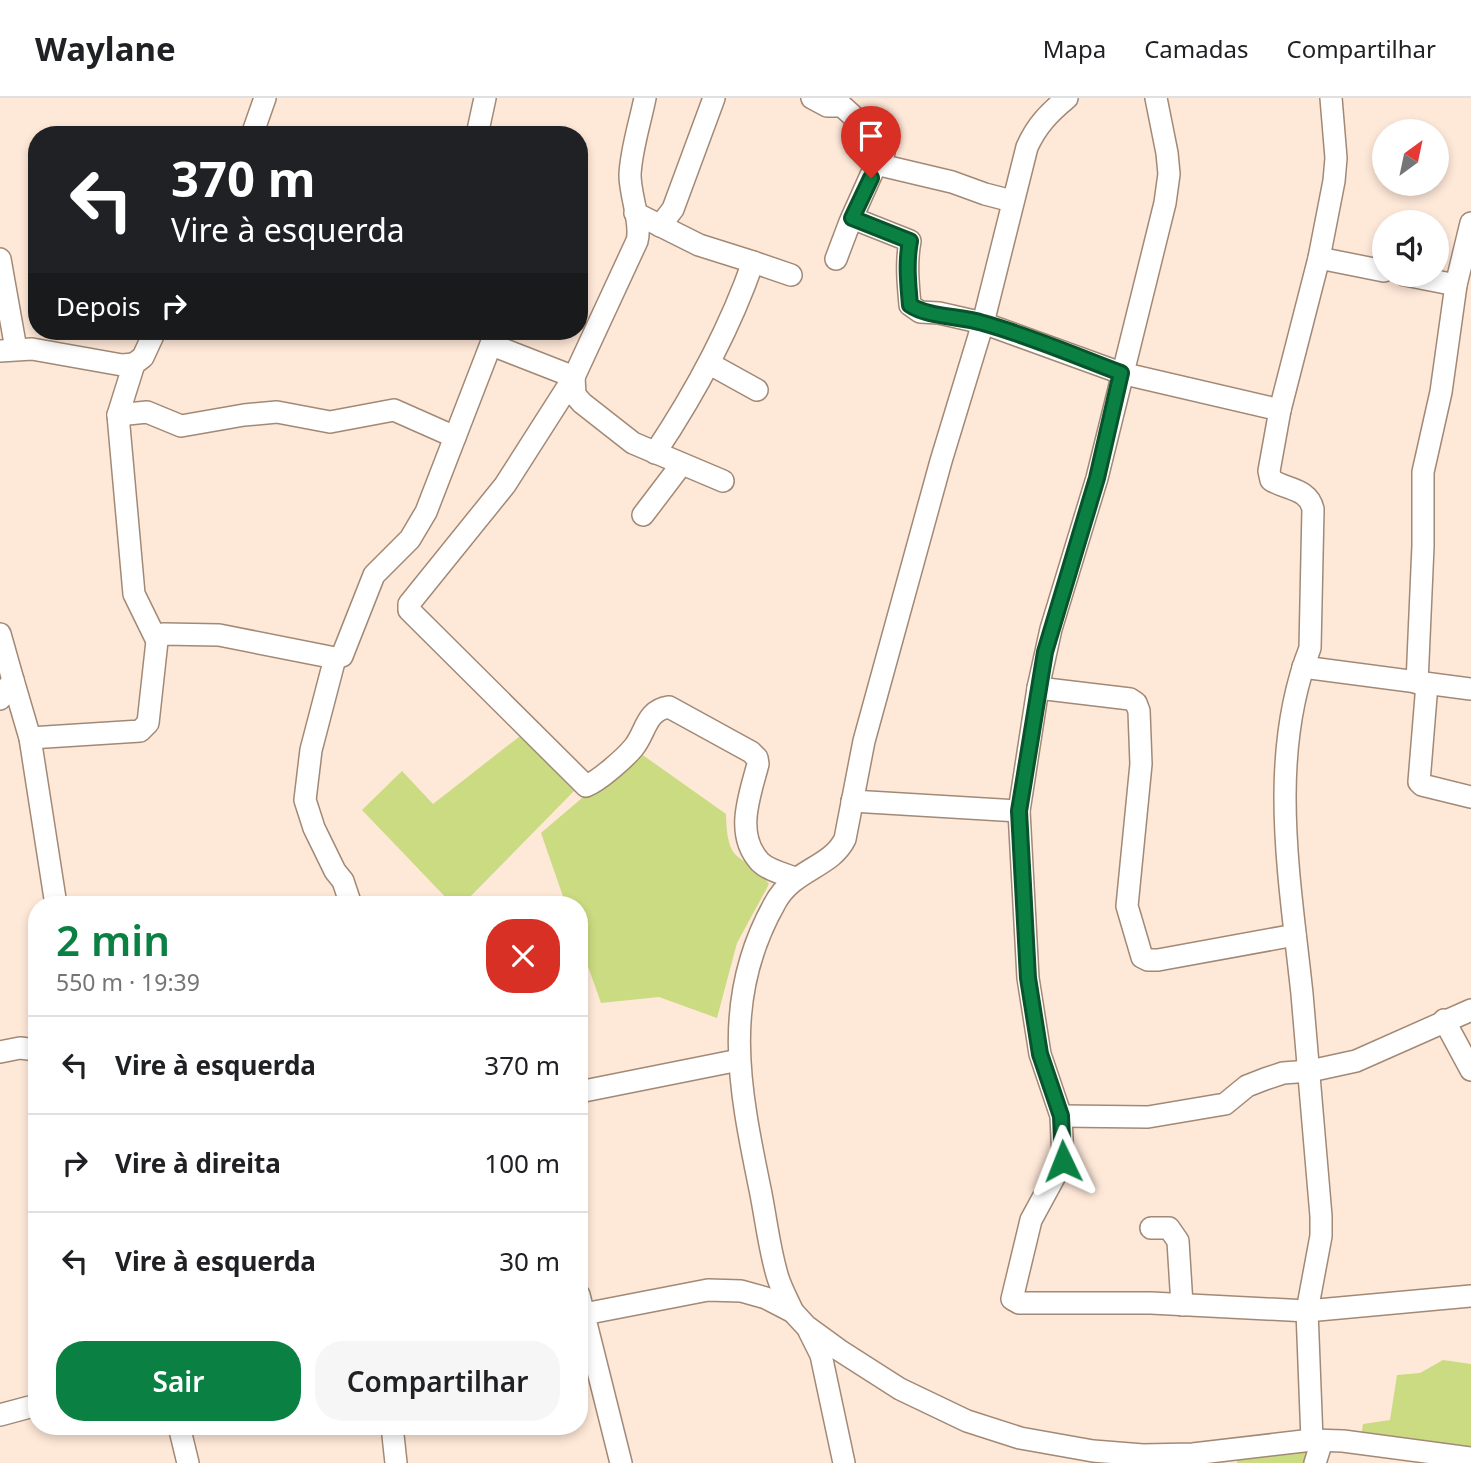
<!DOCTYPE html>
<html lang="pt">
<meta charset="utf-8">
<style>
:root{--surface:#fff;--page:#f6f6f6;--text:#202124;--muted:#757577;--line:#e0e0e0;--accent:#0b8043}
body{margin:0;font-family:"Noto Sans",sans-serif;background:var(--page);color:var(--text);height:100vh;display:flex;flex-direction:column;font-size:26px;white-space:nowrap}
*{box-sizing:border-box;margin:0}
p{font-size:23px;color:var(--muted)}
.icon{flex:none;width:38px;height:38px;fill:none;stroke:currentColor;stroke-width:2;stroke-linecap:round;stroke-linejoin:round}
.map{position:relative;flex:1;overflow:hidden}
.sheet{position:absolute;left:28px;top:798px;width:560px;height:539px;display:flex;flex-direction:column;background:var(--surface);border-radius:28px;box-shadow:0 4px 10px #0003}
.sheet>*{flex:none}
.top-card{position:absolute;left:28px;top:28px;width:560px;height:214px;border-radius:28px;box-shadow:0 4px 10px #0003;background:#202124;color:#fff;overflow:hidden}
.needle{width:46px;rotate:33deg}
.buttons{position:absolute;left:1372px;top:21px;display:grid;gap:14px}
.buttons a{display:grid;place-items:center;width:77px;height:77px;border-radius:50%;background:var(--surface);box-shadow:0 4px 10px #0003;font-size:35px}
.pin{position:absolute;display:grid;place-items:center;width:60px;height:60px;color:#fff;margin:-72px -30px;border-radius:50% 50% 50% 0;rotate:-45deg;box-shadow:0 0 7px #0007}
.pin .icon{rotate:45deg}
.me{position:absolute;width:77px;margin:-38px;rotate:358deg;stroke-linejoin:round;filter:drop-shadow(0 0 5px #0008)}
.turn{display:flex;align-items:center;gap:24px;height:147px;padding:0 28px;font-size:32px}
.turn .icon{width:91px;height:91px;stroke-width:2.5}
.turn b{display:block;font-size:49px;line-height:60px}
.then{display:flex;align-items:center;height:66px;padding:0 28px;background:#0003;gap:14px;font-size:26px}
.round{display:grid;place-items:center;flex:none;width:74px;height:74px;border-radius:28px;background:var(--page)}
.overview{display:flex;align-items:center;justify-content:space-between;height:119px;padding:0 28px}
h1{font-size:42px;font-weight:600;line-height:52px;color:var(--accent)}
.cta{display:flex;gap:14px;margin-top:auto;padding:14px 28px}
.cta a{flex:1;height:80px;border-radius:28px;background:var(--accent);color:#fff;font-size:28px;font-weight:600;line-height:80px;text-align:center}
.cta a+a{background:var(--page);color:var(--text)}
ul{padding:0;list-style:none}
li{display:flex;align-items:center;gap:21px;height:98px;padding:0 28px;border-top:2px solid var(--line)}
li div{flex:1}
li b{display:block;font-size:26px}
li em{font-style:normal}
header{display:flex;align-items:center;gap:42px;box-sizing:border-box;height:98px;padding:0 35px;background:var(--surface);border-bottom:2px solid var(--line)}
header strong{font-size:33px}
nav{display:flex;gap:38px;margin-inline-start:auto;font-size:24px}
.map>svg:first-child{display:block}
</style>
<header>
<strong>Waylane</strong>
<nav><a>Mapa</a><a>Camadas</a><a>Compartilhar</a></nav>
</header>
<div class="map">
<svg width="1471" height="1365" viewBox="0 0 1471 1365">
<rect width="100%" height="100%" fill="#fee8d8"/>
<g fill="#cadb82">
<polygon points="520,638 574,693 462,807 453,807 362,712 402,673 433,706"/>
<path d="M637 653 726 716C727 772 743 751 769 786L737 845 717 920 659 899 601 905 579 843V807H566L541 735Z"/>
<polygon points="1443,1262 1471,1266 1471,1356 1360,1346 1363,1326 1390,1322 1397,1277 1420,1275"/>
<polygon points="1313,1347 1309,1365 1237,1365 1237,1362"/>
</g>
<g fill="none" stroke-linecap="round" stroke-linejoin="round">
<defs>
<g id="minor">
<path d="M645 0C640 25 631 52 630 77 630 98 642 125 637 143L574 279 505 387 409 506V512L586 688C599 683 625 660 634 649 646 634 646 612 669 609L751 654 757 660 758 666C750 697 734 736 760 764 768 772 784 776 795 780"/>
<polyline points="812,0 827,8 842,8 884,46 884,55 876,66 952,84 985,96 1012,103"/>
<polyline points="1156,0 1167,55 1169,76 1165,105 1097,380 1051,531 1038,590 1019,713 1028,880 1040,956 1061,1018 1063,1063 1031,1122 1012,1201 1019,1205 1151,1205 1307,1213 1471,1198"/>
<polyline points="252,37 265,0"/>
<polyline points="477,37 485,0"/>
<path d="M635 115 699 147 753 164C729 233 695 295 655 355"/>
<path d="M852 120 910 143C906 164 908 185 910 207L920 214 939 215 983 225 1121 275 1280 312"/>
<polyline points="660,128 673,111 714,0"/>
<polyline points="1319,160 1384,173"/>
<polyline points="0,161 16,251"/>
<polyline points="836,161 850,124 876,66"/>
<polyline points="753,164 791,177"/>
<polyline points="1405,177 1456,187"/>
<polyline points="155,233 143,259 134,266 118,317 134,496 157,543"/>
<polyline points="492,247 574,279"/>
<polyline points="0,253 32,251 122,267 134,266"/>
<polyline points="710,266 757,292"/>
<polyline points="574,279 575,297 582,305 633,345 723,383"/>
<polyline points="118,317 147,314 181,328 244,317 277,314 330,324 394,312 455,339"/>
<polyline points="643,417 681,367"/>
<polyline points="0,536 13,582 0,601"/>
<polyline points="335,560 311,652 305,702 314,730 335,773 343,783 351,807"/>
<polyline points="1303,569 1471,591"/>
<polyline points="13,582 30,640 56,807"/>
<polyline points="1417,585 1423,448 1423,374 1441,294 1456,187 1471,125"/>
<polyline points="1427,586 1419,684 1422,687 1471,699"/>
<polyline points="1038,590 1130,601 1136,605 1139,613 1141,666 1127,808 1142,859 1148,862 1158,862 1295,837"/>
<polyline points="30,640 140,633 148,625 157,543 163,536 219,537 335,560 342,558 374,477 410,441 426,414 496,233"/>
<polyline points="852,703 1019,713"/>
<polyline points="1444,922 1471,972"/>
<polyline points="0,954 20,950 37,952"/>
<polyline points="579,994 739,962"/>
<polyline points="1061,1018 1148,1019 1225,1006 1247,988 1265,981 1283,975 1310,973 1356,963 1471,912"/>
<polyline points="1151,1130 1169,1130 1178,1143 1182,1207"/>
<polyline points="579,1197 621,1365"/>
<path d="M793 1214C788 1203 782 1192 778 1180 769 1151 766 1120 760 1091 739 989 721 900 775 805 793 771 831 770 845 741L864 643 941 363 983 225 1027 49C1037 27 1049 15 1067 0"/>
<polyline points="579,1217 708,1192 741,1193 766,1200 793,1214 806,1228 839,1252 900,1291 967,1323 1020,1340 1093,1353 1143,1357 1193,1356 1312,1342 1343,1343 1471,1360"/>
<polyline points="809,1233 821,1257 844,1365"/>
<polyline points="0,1317 37,1307"/>
<polyline points="179,1328 188,1365"/>
<polyline points="392,1328 396,1365"/>
<path d="M1312 1342 1307 1213 1321 1138V1118C1315 1044 1309 970 1302 896 1290 782 1267 660 1310 550L1313 411C1308 390 1287 392 1271 382L1269 373 1280 312 1319 160 1334 83 1336 60 1331 0"/>
<polyline points="1315,1365 1322,1343"/>
</g>
</defs>
<use href="#minor" stroke="#a28976" stroke-width="24"/>
<use href="#minor" stroke="#fff" stroke-width="21"/>
</g>
<g fill="none" stroke-linecap="round" stroke-linejoin="round">
<defs>
<path id="route" d="M871 80 852 120 910 143C906 164 908 185 910 207 927 219 961 218 983 225 1030 238 1076 258 1121 275L1097 380 1045 554 1019 713 1028 880 1040 956 1061 1018 1063 1063"/>
</defs>
<use href="#route" stroke="#07532c" stroke-width="18"/>
<use href="#route" stroke="#0b8043" stroke-width="12"/>
</g>
</svg>
<div class="buttons">
<a><svg class="needle" viewBox="-14 -14 28 28"><path d="M0-13l5 13h-10z" fill="#e53935"/><path d="M0 13l5-13h-10z" fill="#757577"/></svg></a>
<a><svg class="icon" aria-label="sound" viewBox="0 0 24 24"><path d="M4 9h4l5-4v14l-5-4H4zM17 9q2 3 0 6"/></svg></a>
</div>
<div class="pin" style="left:871px;top:80px;background:#d93025"><svg class="icon" aria-label="arrive" viewBox="0 0 24 24"><path d="M6 21V4h12l-3 4 3 4H6"/></svg></div>
<svg class="me" style="left:1063px;top:1063px" viewBox="-20 -20 40 40"><path d="M0-17L14 15 0 8-14 15z" fill="#0b8043" stroke="#fff" stroke-width="4"/></svg>
<div class="top-card">
<div class="turn"><svg class="icon" aria-label="left" viewBox="0 0 24 24"><path d="M17 20v-9H6M10 6l-5 5 5 5"/></svg><div><b>370 m</b>Vire à esquerda</div></div>
<div class="then">Depois<svg class="icon" aria-label="right" viewBox="0 0 24 24"><path d="M7 20v-9h11M14 6l5 5-5 5"/></svg></div>
</div>
<section class="sheet">
<div class="overview"><div><h1>2 min</h1><p>550 m · 19:39</p></div><a class="round" style="background:#d93025;color:#fff"><svg class="icon" aria-label="close" viewBox="0 0 24 24"><path d="M6 6l12 12M18 6L6 18"/></svg></a></div>
<ul>
<li><svg class="icon" aria-label="left" viewBox="0 0 24 24"><path d="M17 20v-9H6M10 6l-5 5 5 5"/></svg><div><b>Vire à esquerda</b></div><em>370 m</em></li>
<li><svg class="icon" aria-label="right" viewBox="0 0 24 24"><path d="M7 20v-9h11M14 6l5 5-5 5"/></svg><div><b>Vire à direita</b></div><em>100 m</em></li>
<li><svg class="icon" aria-label="left" viewBox="0 0 24 24"><path d="M17 20v-9H6M10 6l-5 5 5 5"/></svg><div><b>Vire à esquerda</b></div><em>30 m</em></li>
</ul>
<div class="cta"><a>Sair</a><a>Compartilhar</a></div>
</section>
</div>
